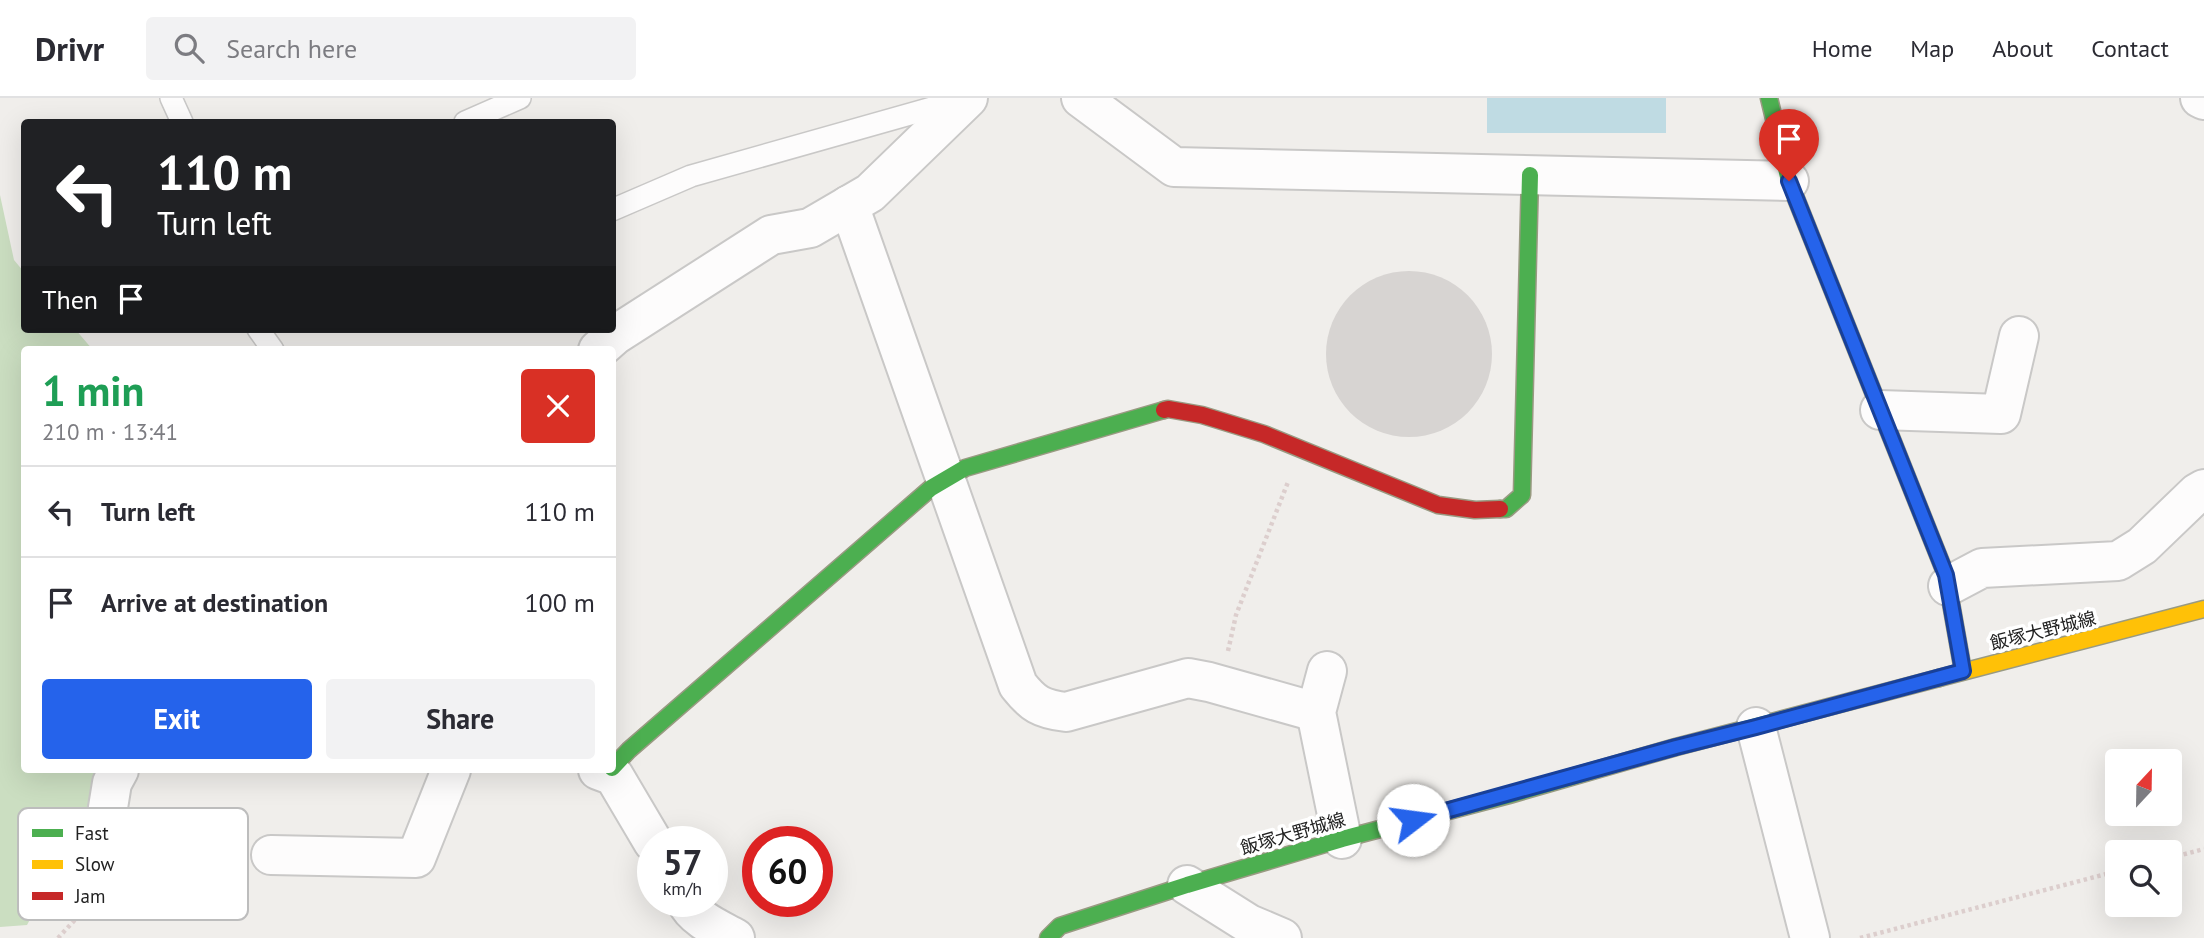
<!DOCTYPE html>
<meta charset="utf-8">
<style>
:root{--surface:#fff;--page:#f2f2f3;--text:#2b2b33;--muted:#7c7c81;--line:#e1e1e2;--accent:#2563eb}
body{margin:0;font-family:"PT Sans","Noto Sans JP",sans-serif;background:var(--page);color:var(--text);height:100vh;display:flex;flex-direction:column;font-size:26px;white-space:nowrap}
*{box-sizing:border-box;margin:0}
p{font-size:23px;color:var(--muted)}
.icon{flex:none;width:38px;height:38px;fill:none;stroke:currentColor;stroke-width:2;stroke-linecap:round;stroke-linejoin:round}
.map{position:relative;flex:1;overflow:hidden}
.panel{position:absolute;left:21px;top:248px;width:595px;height:427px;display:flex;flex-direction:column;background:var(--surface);border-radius:7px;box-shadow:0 7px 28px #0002}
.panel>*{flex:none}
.top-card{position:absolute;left:21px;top:21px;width:595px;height:214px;border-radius:7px;box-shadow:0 7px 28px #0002;background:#202124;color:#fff;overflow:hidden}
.needle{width:46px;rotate:22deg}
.buttons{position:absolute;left:2105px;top:651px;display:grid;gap:14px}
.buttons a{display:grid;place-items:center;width:77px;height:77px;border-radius:7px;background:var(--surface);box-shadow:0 7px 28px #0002;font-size:35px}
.speed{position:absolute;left:637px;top:728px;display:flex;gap:14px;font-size:35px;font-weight:700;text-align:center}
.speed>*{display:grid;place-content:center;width:91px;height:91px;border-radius:50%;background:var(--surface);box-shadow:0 7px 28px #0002;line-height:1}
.speed small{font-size:18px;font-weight:400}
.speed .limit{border:10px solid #d22;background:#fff;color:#111}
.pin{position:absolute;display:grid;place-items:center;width:60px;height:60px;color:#fff;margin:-72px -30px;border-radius:50% 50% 50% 0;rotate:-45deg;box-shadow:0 0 7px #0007}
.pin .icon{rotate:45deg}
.me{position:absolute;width:77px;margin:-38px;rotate:75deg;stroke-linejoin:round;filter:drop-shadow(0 0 5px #0008)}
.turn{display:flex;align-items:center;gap:24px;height:147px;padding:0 21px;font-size:32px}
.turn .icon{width:91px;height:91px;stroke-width:2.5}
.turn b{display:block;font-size:49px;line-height:60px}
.then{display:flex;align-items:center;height:66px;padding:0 21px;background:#0003;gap:14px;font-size:26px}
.round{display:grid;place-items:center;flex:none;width:74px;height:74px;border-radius:7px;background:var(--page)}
.summary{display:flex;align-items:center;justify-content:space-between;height:119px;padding:0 21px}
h1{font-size:42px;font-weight:600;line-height:52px;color:#1e9e55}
.action{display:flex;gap:14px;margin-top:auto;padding:14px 21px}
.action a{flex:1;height:80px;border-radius:7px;background:var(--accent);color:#fff;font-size:28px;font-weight:600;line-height:80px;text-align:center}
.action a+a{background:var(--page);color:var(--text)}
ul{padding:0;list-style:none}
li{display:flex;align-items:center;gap:21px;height:91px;padding:0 21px;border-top:2px solid var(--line)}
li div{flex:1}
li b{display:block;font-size:26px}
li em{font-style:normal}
header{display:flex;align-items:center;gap:42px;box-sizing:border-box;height:98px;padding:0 35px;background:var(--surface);border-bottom:2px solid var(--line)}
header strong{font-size:33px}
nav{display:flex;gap:38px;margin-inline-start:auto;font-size:24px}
.search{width:490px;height:63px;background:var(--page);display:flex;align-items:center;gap:18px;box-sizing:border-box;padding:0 24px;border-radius:7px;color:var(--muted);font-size:26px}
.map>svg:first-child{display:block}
</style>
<header>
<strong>Drivr</strong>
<div class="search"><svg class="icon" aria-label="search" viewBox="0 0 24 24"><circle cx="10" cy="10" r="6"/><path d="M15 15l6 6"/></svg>Search here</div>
<nav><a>Home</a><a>Map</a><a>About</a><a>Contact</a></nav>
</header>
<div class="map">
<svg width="2204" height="840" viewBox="0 0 2204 840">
<rect width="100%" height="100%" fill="#f0eeeb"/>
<polygon fill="#cbdec1" points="0,97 14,162 24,174 24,231 75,231 93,252 24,252 24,672 109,672 27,827 0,829"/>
<rect fill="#bfdbe3" x="1487" y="0" width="179" height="35"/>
<circle fill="#d7d4d2" cx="1409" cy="256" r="83"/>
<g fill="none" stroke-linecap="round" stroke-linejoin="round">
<defs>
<g id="lane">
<polyline points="171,0 182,24"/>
<polyline points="465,24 520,0"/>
<polyline points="612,112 691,78 953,4"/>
<polyline points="258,231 273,252"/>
</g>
<g id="street">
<polyline points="1081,0 1174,69 1789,83"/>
<polyline points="2200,0 2204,2"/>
<path d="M849 107 1018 587C1033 606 1041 611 1066 614L1188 580 1209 584 1316 614"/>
<polyline points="598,252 615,237 771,137 810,130 870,95 968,0"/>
<polyline points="1880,312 2001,316 2019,238"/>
<polyline points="1948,488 1982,470 2118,463 2142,448 2197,395 2204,391"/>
<polyline points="1327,573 1316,614 1342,741"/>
<polyline points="1756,629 1810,840"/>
<polyline points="598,672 614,678 653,744"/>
<polyline points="271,757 416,760 451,672"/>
<polyline points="97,777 112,685 119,672"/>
<polyline points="1187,787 1249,826 1282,840"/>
<path d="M686 803C694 821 719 831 735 840"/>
</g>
<g id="fast">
<polyline points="1769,0 1789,83 1946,477 1963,573"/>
<polyline points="1500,411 1506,411 1522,397 1530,77"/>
<polyline points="612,670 629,652 931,390 965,370 1164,312"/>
<polyline points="1048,840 1060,828 1187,787 1342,741 1509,697 1676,649 1939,580"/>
</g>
<polyline id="slow" points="1939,580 2204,511"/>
<polyline id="jam" points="1164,312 1168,311 1202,317 1264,336 1438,407 1475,412 1500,411"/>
</defs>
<use href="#lane" stroke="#c9c8c7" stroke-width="24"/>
<use href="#street" stroke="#c9c8c7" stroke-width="42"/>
<use href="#fast" stroke="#999a82" stroke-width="19"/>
<use href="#slow" stroke="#999a82" stroke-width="19"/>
<use href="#jam" stroke="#999a82" stroke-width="19"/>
<g stroke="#dccecd" stroke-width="4.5" stroke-dasharray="3.5 3.5" stroke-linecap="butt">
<polyline points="1228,553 1236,517 1288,384"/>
<polyline points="2170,760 2204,751"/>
<polyline points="58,840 85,811"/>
<polyline points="1860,840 2118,773"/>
</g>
<use href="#lane" stroke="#fdfcfc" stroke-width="21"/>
<use href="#street" stroke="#fdfcfc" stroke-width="38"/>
<use href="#fast" stroke="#4caf50" stroke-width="16"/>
<use href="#slow" stroke="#ffc107" stroke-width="16"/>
<use href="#jam" stroke="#c62828" stroke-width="16"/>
</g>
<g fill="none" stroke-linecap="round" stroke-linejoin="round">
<defs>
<polyline id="route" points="1413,722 1676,649 1756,629 1963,573 1946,477 1789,83"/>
</defs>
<use href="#route" stroke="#184099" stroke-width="18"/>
<use href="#route" stroke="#2563eb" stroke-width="12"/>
</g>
<g text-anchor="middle" stroke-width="7" stroke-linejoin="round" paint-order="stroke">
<g font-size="18" fill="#222" stroke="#fff">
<text transform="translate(2043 533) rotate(-14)" y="6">飯塚大野城線</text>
<text transform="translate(1293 736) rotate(-16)" y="6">飯塚大野城線</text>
</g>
</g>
<rect x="18" y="710" width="230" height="112" rx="10" fill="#fff" stroke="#bdbdbd" stroke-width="2"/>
<rect x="32" y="731" width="31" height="8" fill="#4caf50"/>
<rect x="32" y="762" width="31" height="9" fill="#ffc107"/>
<rect x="32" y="794" width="31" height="8" fill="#c62828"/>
<g font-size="19" fill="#222">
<text x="75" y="742">Fast</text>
<text x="75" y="773">Slow</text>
<text x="75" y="805">Jam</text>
</g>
</svg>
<div class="buttons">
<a><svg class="needle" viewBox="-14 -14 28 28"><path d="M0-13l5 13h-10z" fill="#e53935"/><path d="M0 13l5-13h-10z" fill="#7c7c81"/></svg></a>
<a><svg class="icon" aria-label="search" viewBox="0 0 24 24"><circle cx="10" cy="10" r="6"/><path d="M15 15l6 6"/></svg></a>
</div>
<div class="speed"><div>57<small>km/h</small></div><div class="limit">60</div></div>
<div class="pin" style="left:1789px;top:83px;background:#d93025"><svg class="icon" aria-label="arrive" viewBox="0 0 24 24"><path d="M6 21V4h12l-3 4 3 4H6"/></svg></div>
<svg class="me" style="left:1413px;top:722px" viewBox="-20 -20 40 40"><circle r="19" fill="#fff"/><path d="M0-13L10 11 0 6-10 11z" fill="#2563eb"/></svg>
<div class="top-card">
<div class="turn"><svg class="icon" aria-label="left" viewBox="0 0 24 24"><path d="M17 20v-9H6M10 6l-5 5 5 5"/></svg><div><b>110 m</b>Turn left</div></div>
<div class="then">Then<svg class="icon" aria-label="arrive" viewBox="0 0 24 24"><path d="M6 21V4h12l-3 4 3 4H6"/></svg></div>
</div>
<section class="panel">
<div class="summary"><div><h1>1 min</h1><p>210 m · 13:41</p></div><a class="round" style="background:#d93025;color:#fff"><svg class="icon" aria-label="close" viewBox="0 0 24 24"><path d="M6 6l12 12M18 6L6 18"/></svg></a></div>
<ul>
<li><svg class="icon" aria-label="left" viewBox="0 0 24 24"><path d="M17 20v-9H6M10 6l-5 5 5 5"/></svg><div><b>Turn left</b></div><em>110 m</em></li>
<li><svg class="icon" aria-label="arrive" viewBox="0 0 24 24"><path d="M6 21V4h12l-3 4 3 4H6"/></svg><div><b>Arrive at destination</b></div><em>100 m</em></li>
</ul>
<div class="action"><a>Exit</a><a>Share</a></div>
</section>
</div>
